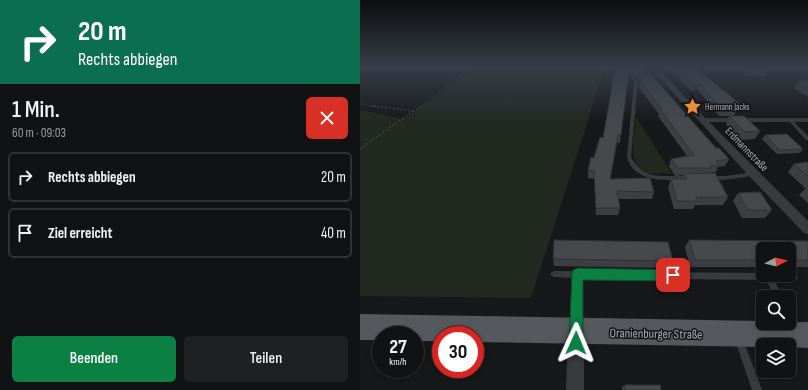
<!DOCTYPE html>
<html lang="de">
<meta charset="utf-8">
<style>
:root{--surface:#111213;--page:#1e2021;--text:#f1f3f6;--muted:#9c9ea0;--line:#303233;--accent:#0b8043}
body{margin:0;font-family:"Sofia Sans Condensed",sans-serif;background:var(--page);color:var(--text);height:100vh;display:flex;flex-direction:column;font-size:15px;white-space:nowrap}
*{box-sizing:border-box;margin:0}
p{font-size:13px;color:var(--muted)}
.icon{flex:none;width:22px;height:22px;fill:none;stroke:currentColor;stroke-width:2;stroke-linecap:round;stroke-linejoin:round}
.map{position:relative;flex:1;overflow:hidden}
.sheet{display:flex;flex-direction:column;background:var(--surface);width:360px}
.sheet>*{flex:none}
.hud{background:#0b6e4f;color:#fff;overflow:hidden}
.needle{width:26px;rotate:83deg}
.controls{position:absolute;left:396px;top:242px;display:grid;gap:8px}
.controls a{display:grid;place-items:center;width:40px;height:40px;border-radius:6px;background:var(--surface);box-shadow:0 2px 6px #0003,0 0 0 1px var(--line);font-size:20px}
.speed{position:absolute;left:12px;top:326px;display:flex;gap:8px;font-size:20px;font-weight:700;text-align:center}
.speed>*{display:grid;place-content:center;width:52px;height:52px;border-radius:50%;background:var(--surface);box-shadow:0 2px 6px #0003,0 0 0 1px var(--line);line-height:1}
.speed small{font-size:10px;font-weight:400}
.speed .limit{border:6px solid #d22;background:#fff;color:#111}
.pin{position:absolute;display:grid;place-items:center;width:34px;height:34px;color:#fff;margin:-17px;border-radius:8px;box-shadow:0 2px 6px #0006}
.me{position:absolute;width:44px;margin:-22px;rotate:1deg;stroke-linejoin:round;filter:drop-shadow(0 0 3px #0008)}
.turn{display:flex;align-items:center;gap:14px;height:84px;padding:0 12px;font-size:18px}
.turn .icon{width:52px;height:52px;stroke-width:2.5}
.turn b{display:block;font-size:28px;line-height:34px}
.round{display:grid;place-items:center;flex:none;width:42px;height:42px;border-radius:6px;background:var(--page)}
.head{display:flex;align-items:center;justify-content:space-between;height:68px;padding:0 12px}
h1{font-size:24px;font-weight:600;line-height:30px}
.primary-button{display:flex;gap:8px;margin-top:auto;padding:8px 12px}
.primary-button a{flex:1;height:46px;border-radius:6px;background:var(--accent);color:#fff;font-size:16px;font-weight:600;line-height:46px;text-align:center}
.primary-button a+a{background:var(--page);color:var(--text)}
ul{padding:0;list-style:none}
li{display:flex;align-items:center;gap:12px;height:50px;margin:0 8px 6px;padding:0 4px;border:2px solid var(--line);border-radius:6px}
li div{flex:1}
li b{display:block;font-size:15px}
li em{font-style:normal}
main{display:flex;flex:1;min-height:0}
.map>svg:first-child{display:block}
</style>
<main>
<section class="sheet">
<div class="hud">
<div class="turn"><svg class="icon" aria-label="right" viewBox="0 0 24 24"><path d="M7 20v-9h11M14 6l5 5-5 5"/></svg><div><b>20 m</b>Rechts abbiegen</div></div>
</div>
<div class="head"><div><h1>1 Min.</h1><p>60 m · 09:03</p></div><a class="round" style="background:#d93025;color:#fff"><svg class="icon" aria-label="close" viewBox="0 0 24 24"><path d="M6 6l12 12M18 6L6 18"/></svg></a></div>
<ul>
<li><svg class="icon" aria-label="right" viewBox="0 0 24 24"><path d="M7 20v-9h11M14 6l5 5-5 5"/></svg><div><b>Rechts abbiegen</b></div><em>20 m</em></li>
<li><svg class="icon" aria-label="arrive" viewBox="0 0 24 24"><path d="M6 21V4h12l-3 4 3 4H6"/></svg><div><b>Ziel erreicht</b></div><em>40 m</em></li>
</ul>
<div class="primary-button"><a>Beenden</a><a>Teilen</a></div>
</section>
<div class="map">
<svg width="448" height="390" viewBox="0 0 448 390">
<rect width="100%" height="100%" fill="#171819"/>
<g fill="#222921">
<polygon points="118,67 245,67 171,298 0,296 0,110 44,119"/>
<path d="M276 117 312 174C305 173 296 174 289 173 265 166 275 135 276 117Z"/>
</g>
<g fill="none" stroke-linecap="round" stroke-linejoin="round">
<g stroke="#3e4245" stroke-width="1.5" stroke-dasharray="1 2" stroke-linecap="butt">
<polyline points="0,104 21,107"/>
<polyline points="60,107 113,67"/>
</g>
<g stroke="#3e4245" stroke-width="2" stroke-dasharray="1.5 2.5" stroke-linecap="butt">
<polyline points="13,106 54,111 61,106"/>
<polyline points="0,149 53,111"/>
</g>
<g fill="#383a3e" fill-rule="evenodd">
<path d="M301 75 303 76 302 77 282 79 278 81 271 157C286 184 307 173 331 177L332 178 329 180C311 180 283 183 271 166 269 163 268 160 267 157L274 81 281 77Z"/>
<polygon points="429,119 431,119 448,136 448,140 446,140 429,121"/>
<path d="M393 172 396 174 395 175C385 177 356 183 348 178L351 176H366Z"/>
<polygon points="194,271 403,273 403,275 429,275 429,274 437,275 438,277 437,279 434,280 414,280 423,297 415,297 406,280 221,278 220,324 219,327 216,328 213,327 212,324 214,278 194,277 192,276 190,274 192,272"/>
<path d="M429 312 432 313 440 329 439 332 436 333C428 329 429 320 429 312Z"/>
<polygon points="379,336 382,337 402,390 392,390 375,340 376,337"/>
</g>
<g fill="#383a3e" fill-rule="evenodd">
<polygon points="290,67 297,67 345,118 448,118 448,122 349,122 448,221 448,234 444,233 389,176"/>
<polygon points="436,67 448,67 448,70"/>
<polygon points="216,323 222,325 224,331 224,390 206,390 208,331 210,325"/>
</g>
<polygon fill="#55585d" fill-rule="evenodd" points="0,314 403,321 403,323 448,322 448,348 429,347 429,345 403,345 403,347 115,342 115,335 81,335 81,341 55,341 55,335 21,335 21,340 0,340"/>
</g>
<g fill="#3c3e41">
<polygon points="264,67 282,67 286,72 285,75 356,148 369,159 365,166 358,167 356,172 348,173 348,174 368,197 363,205 335,205 333,209 314,209 308,187 311,179 321,179 323,175 315,176 309,166 311,159 327,156 298,116 299,114 279,88 280,77 273,80 268,73 260,143 257,143 250,179 294,192 292,199 258,199 260,208 258,215 236,215 234,179 228,178 228,170 234,158 243,138 266,70"/>
<polygon points="307,67 334,67 379,103 376,109 377,110 374,116 400,131 395,139 381,140 366,124 369,116 359,116 338,90 331,91"/>
<polygon points="384,67 408,67 410,69 406,76 388,76 384,73"/>
<polygon points="448,80 448,97 434,88 439,81"/>
<polygon points="405,135 443,149 440,153 417,154 402,139"/>
<polygon points="448,162 448,203 439,195 446,188 445,188 428,172 434,164"/>
<polygon points="378,193 412,210 405,218 382,218 373,201"/>
<polygon points="329,240 448,241 448,267 429,267 429,249 403,249 403,267 330,267 325,247"/>
<polygon points="193,259 313,261 309,268 194,266"/>
<polygon points="265,385 301,390 262,390 262,387"/>
</g>
<g fill="#313235">
<polygon points="286,72 285,75 273,80 273,77"/>
<polygon points="340,84 338,90 331,91 333,85"/>
<polygon points="258,135 257,143 249,187 250,179"/>
</g>
<g fill="#46484c" stroke="#313235">
<polygon points="267,67 282,67 286,72 273,77"/>
<polygon points="315,67 334,67 379,103 370,104 377,110 362,110 340,84 333,85"/>
<polygon points="389,67 408,67 410,69 391,69"/>
<polygon points="255,69 269,70 261,135 258,135 250,179 290,178 294,192 257,191 260,208 236,208 234,171 228,170 231,157 234,158 240,137 243,138"/>
<polygon points="290,74 295,79 356,148 359,148 369,159 356,161 359,165 350,166 351,168 318,168 311,159 334,155 300,109 302,109 280,81 280,76"/>
<polygon points="448,80 448,87 439,81"/>
<polygon points="369,116 384,116 400,131 385,132"/>
<polygon points="427,134 443,149 420,150 405,135"/>
<polygon points="448,162 448,176 434,164"/>
<polygon points="355,173 368,197 336,197 337,201 317,201 311,179 327,179 323,174"/>
<polygon points="400,192 412,210 388,210 378,193"/>
<polygon points="194,240 308,242 313,261 193,259"/>
<polygon points="329,240 448,241 448,260 429,260 429,249 403,249 403,260 335,260"/>
<polygon points="265,385 300,385 301,390 265,390"/>
</g>
<linearGradient id="sky" x2="0" y2="1"><stop stop-color="#0d0d0e"/><stop offset="0.55" stop-color="#363d49"/><stop offset="1" stop-color="#363d49" stop-opacity="0"/></linearGradient>
<rect width="448" height="122" fill="url(#sky)"/>
<polygon fill="#0b8043" stroke="#07532c" points="218,268 313,270 317,271 319,275 317,279 313,281 223,280 223,343 221,348 216,350 211,348 209,343 212,274 213,270"/>
<defs>
<symbol id="sight-bare" viewBox="-9 -9 18 18"><path d="M0-6L1.8-2.2L6-1.7L2.9 1.2L3.7 5.4L0 3.3L-3.7 5.4L-2.9 1.2L-6-1.7L-1.8-2.2Z" fill="#e98d40" stroke="#121314" stroke-width="2.5" paint-order="stroke"/></symbol>
</defs>
<g fill-rule="evenodd">
<use href="#sight-bare" x="320" y="94" width="25" height="25"/>
</g>
<g text-anchor="middle" stroke-width="3" stroke-linejoin="round" paint-order="stroke">
<g font-size="9" fill="#aab1b8" stroke="#121314" text-anchor="start">
<text x="345" y="110">Hermann Jacks</text>
</g>
<g font-size="11" fill="#aab1b8" stroke="#121314">
<text transform="translate(387 149) rotate(46)" y="4">Erdmannstraße</text>
</g>
<g font-size="13" fill="#aab1b8" stroke="#121314">
<text transform="translate(296 333) rotate(1)" y="5">Oranienburger Straße</text>
</g>
</g>
</svg>
<div class="controls">
<a><svg class="needle" viewBox="-14 -14 28 28"><path d="M0-13l5 13h-10z" fill="#e53935"/><path d="M0 13l5-13h-10z" fill="#9c9ea0"/></svg></a>
<a><svg class="icon" aria-label="search" viewBox="0 0 24 24"><circle cx="10" cy="10" r="6"/><path d="M15 15l6 6"/></svg></a>
<a><svg class="icon" aria-label="layers" viewBox="0 0 24 24"><path d="M12 4l9 5-9 5-9-5zM3 14l9 5 9-5"/></svg></a>
</div>
<div class="speed"><div>27<small>km/h</small></div><div class="limit">30</div></div>
<div class="pin" style="left:313px;top:275px;background:#d93025"><svg class="icon" aria-label="arrive" viewBox="0 0 24 24"><path d="M6 21V4h12l-3 4 3 4H6"/></svg></div>
<svg class="me" style="left:216px;top:343px" viewBox="-20 -20 40 40"><path d="M0-17L14 15 0 8-14 15z" fill="#0b8043" stroke="#fff" stroke-width="4"/></svg>
</div>
</main>
